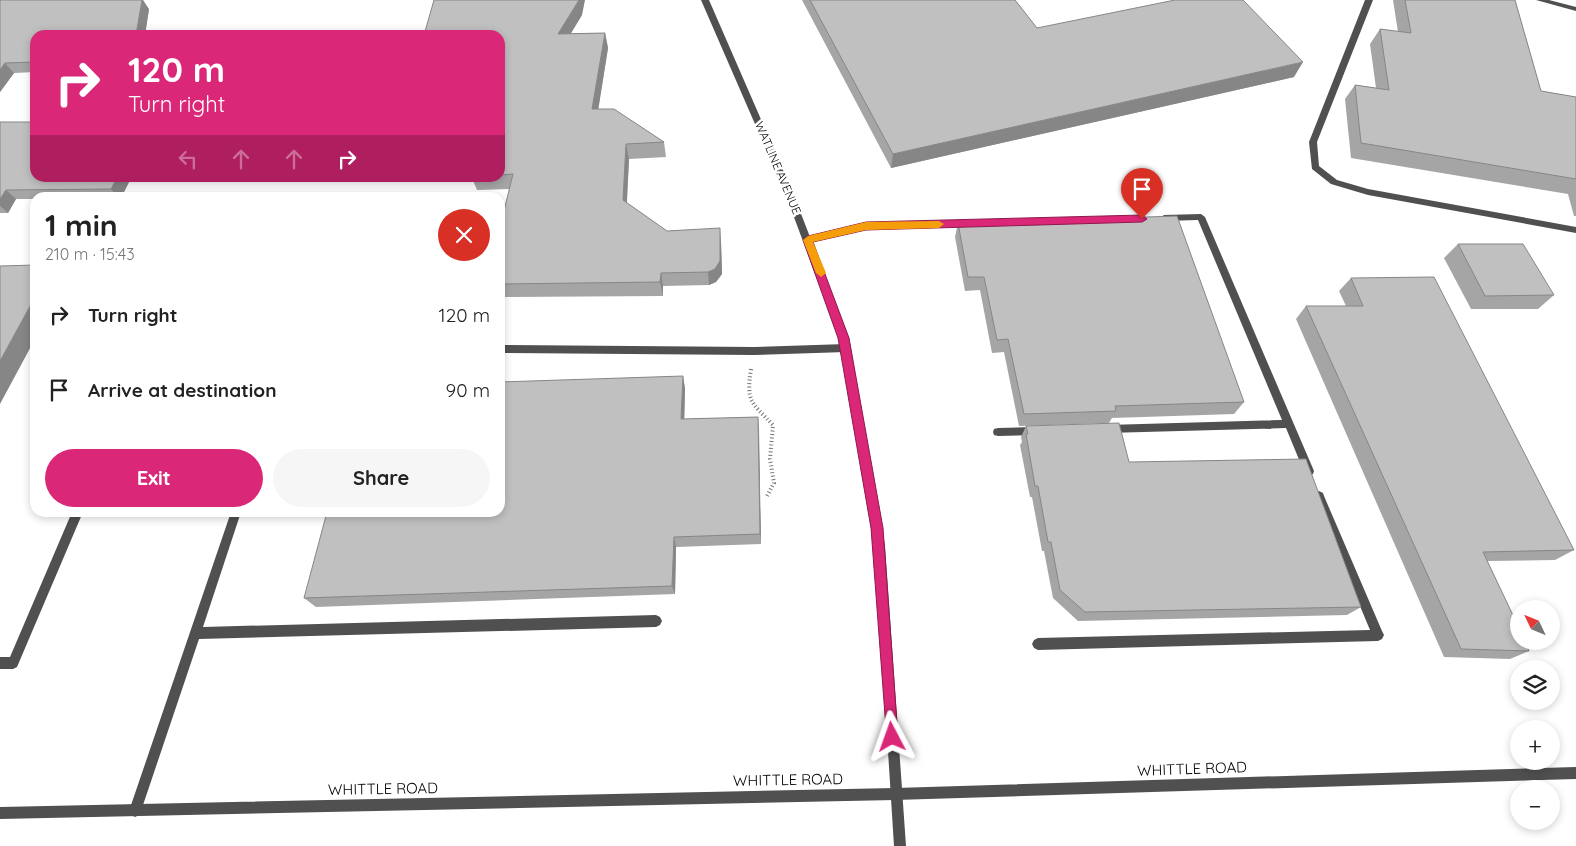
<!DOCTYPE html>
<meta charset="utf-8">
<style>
:root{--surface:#fff;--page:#f6f6f6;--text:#222;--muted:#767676;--accent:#db2777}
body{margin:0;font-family:Quicksand,sans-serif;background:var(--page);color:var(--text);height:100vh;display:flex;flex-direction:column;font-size:19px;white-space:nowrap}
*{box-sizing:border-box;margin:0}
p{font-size:16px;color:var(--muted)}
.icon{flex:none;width:28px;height:28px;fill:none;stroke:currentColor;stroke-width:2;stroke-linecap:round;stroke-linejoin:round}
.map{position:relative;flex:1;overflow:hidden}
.drawer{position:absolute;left:30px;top:192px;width:475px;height:325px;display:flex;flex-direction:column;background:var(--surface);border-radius:15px;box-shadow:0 2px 8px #0003}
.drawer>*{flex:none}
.top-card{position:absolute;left:30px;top:30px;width:475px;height:152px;border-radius:15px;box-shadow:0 2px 8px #0003;background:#db2777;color:#fff;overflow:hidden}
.needle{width:32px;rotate:313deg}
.fabs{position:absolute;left:1510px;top:600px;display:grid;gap:10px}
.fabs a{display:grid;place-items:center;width:50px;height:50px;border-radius:50%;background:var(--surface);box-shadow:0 2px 8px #0003;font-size:25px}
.pin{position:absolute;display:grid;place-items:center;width:42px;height:42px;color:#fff;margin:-51px -21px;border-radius:50% 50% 50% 0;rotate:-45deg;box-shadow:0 0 5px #0007}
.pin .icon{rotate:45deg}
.me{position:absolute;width:55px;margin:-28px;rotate:356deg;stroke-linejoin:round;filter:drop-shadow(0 0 4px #0008)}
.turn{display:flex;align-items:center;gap:18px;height:105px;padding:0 15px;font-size:22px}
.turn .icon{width:65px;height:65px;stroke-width:2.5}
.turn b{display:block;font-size:35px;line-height:42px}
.lanes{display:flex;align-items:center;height:48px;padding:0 15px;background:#0003;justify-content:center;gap:25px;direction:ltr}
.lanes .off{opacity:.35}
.round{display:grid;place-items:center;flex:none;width:52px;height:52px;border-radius:26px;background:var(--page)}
.head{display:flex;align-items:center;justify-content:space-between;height:85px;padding:0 15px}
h1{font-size:30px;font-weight:800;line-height:38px}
.action{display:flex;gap:10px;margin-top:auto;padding:10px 15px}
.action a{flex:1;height:58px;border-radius:30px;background:var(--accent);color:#fff;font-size:20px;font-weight:800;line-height:58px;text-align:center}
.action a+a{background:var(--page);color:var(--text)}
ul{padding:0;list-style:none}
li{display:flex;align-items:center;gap:15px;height:75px;padding:0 15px}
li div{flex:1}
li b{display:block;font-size:19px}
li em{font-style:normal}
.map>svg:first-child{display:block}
</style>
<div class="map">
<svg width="1576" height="846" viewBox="0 0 1576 846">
<rect width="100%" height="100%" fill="#fff"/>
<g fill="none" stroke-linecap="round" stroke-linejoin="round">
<path stroke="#727272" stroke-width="4" stroke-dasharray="1 2.5" stroke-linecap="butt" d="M751 369C746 402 751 402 773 425L770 459 774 483 767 496"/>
<g fill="#505050" fill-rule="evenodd">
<polygon points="1365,0 1373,0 1317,142 1319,166 1337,180 1368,189 1576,227 1576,233 1368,195 1331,184 1312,169 1309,142"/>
<polygon points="1536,0 1549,0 1576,7 1576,11"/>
<polygon points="1201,214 1205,217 1314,471 1313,474 1309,476 1305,474 1286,428 1107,433 1103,432 1102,429 1103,426 1107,425 1282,420 1198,220 1164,221 1160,218 1164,215"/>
<polygon points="969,220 973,223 969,226 867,229 808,243 804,240 808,237 867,223"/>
<polygon points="846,344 851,348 846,352 754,355 500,353 500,345 754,347"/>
<polygon points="1037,427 1041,428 1042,431 1041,434 1037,435 998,436 994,435 993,432 994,429 998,428"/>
<polygon points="1319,491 1323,493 1324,496 1382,631 1384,635 1382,639 1378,641 1038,650 1034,648 1032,644 1034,640 1038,638 1370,630 1314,496 1315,493"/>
<polygon points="72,512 83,512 17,667 13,669 0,669 0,657 10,657"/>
<polygon points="231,512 241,512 203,627 656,615 660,617 662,621 660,625 656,627 199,639 141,811 139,815 135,817 131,815 129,811"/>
</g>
<polygon fill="#505050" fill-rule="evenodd" points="701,0 709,0 793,193 849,338 885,546 906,846 894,846 875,546 839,338 785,193"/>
<polygon fill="#505050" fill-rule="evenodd" points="1576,767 1576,779 895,800 0,819 0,807 895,788"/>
</g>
<g fill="#a5a5a5">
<polygon points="0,0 149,9 145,35 35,35 35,72 14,73 0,92"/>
<polygon points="802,0 1015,0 1037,28 1294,77 891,168"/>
<polygon points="1393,0 1515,0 1541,91 1576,97 1576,216 1574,216 1568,194 1351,158 1345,99 1355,85 1376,88 1370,44 1380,29 1398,32"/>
<polygon points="582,15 571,33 605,33 608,48 598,109 664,142 666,157 629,159 627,203 667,231 721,242 722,274 716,282 709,285 663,286 663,296 500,297 500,227 510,189 477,190 472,178 500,178 500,35"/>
<polygon points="0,122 131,178 121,198 35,198 35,199 16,199 8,213 0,213"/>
<polygon points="958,223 1244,402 1234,414 1112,418 1109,423 1019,426 1004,352 992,353 980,290 965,291 955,237"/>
<polygon points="1458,244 1554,295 1538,309 1471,309 1444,258"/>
<polygon points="1351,278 1574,550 1555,560 1487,561 1529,651 1510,659 1444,657 1296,319 1306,306 1346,306 1339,291"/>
<polygon points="683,376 685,389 684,419 758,417 761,544 676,547 675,594 316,607 304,598"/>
<polygon points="1026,426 1129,462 1361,607 1347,615 1078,621 1053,598 1044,551 1042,551 1032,497 1030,497 1020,445 1022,442 1021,437"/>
</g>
<g fill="#868686">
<polygon points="142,0 143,0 149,9 145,35 136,35"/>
<polygon points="579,0 585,0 582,15 562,48 558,34"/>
<polygon points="605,33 608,48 596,124 592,109"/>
<polygon points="1303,62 1294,77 891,168 893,154"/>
<polygon points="5,63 14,73 0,92 0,70"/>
<polygon points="626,144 629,159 626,214 623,200"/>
<polygon points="117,178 131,178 121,198 119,198 111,189"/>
<polygon points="6,190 16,199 8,213 0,206 0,199"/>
<polygon points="720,228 721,242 722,274 716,282 709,285 708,272"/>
<polygon points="661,273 663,286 663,296 660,282"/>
<polygon points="35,297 35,339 0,404 0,361"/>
<polygon points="683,376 685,389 684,431 681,419"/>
<polygon points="758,417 759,428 761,544 760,534"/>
<polygon points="674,537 676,547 675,594 672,586"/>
</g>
<g fill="#c0c0c0" stroke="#868686">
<polygon points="0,0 142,0 136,35 35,35 35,62 5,63 0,70"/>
<polygon points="434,0 579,0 558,34 605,33 592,109 614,109 664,142 626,144 623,200 667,231 720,228 720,261 715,269 708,272 661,273 660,282 500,284 500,227 513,174 500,175 500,35 375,35 424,35"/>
<polygon points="810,0 1015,0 1037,28 1175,0 1243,0 1303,62 893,154"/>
<polygon points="1405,0 1515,0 1541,91 1576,97 1576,179 1361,143 1355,85 1389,90 1380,29 1411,33"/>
<polygon points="0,122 35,122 35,178 117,178 111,189 6,190 0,199"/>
<polygon points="1177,216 1244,402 1115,406 1116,411 1024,414 1008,339 997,340 984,277 968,277 958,223"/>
<polygon points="1458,244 1523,244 1554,295 1485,296"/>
<polygon points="35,265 35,297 0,361 0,266"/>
<polygon points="1434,277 1574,550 1483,552 1519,628 1519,641 1525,641 1529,651 1461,649 1306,306 1363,306 1351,278"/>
<polygon points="683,376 681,419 758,417 760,534 674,537 672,586 304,598 327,512 500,512 500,382"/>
<polygon points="1119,423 1129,462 1306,459 1361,607 1085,612 1060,590 1051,542 1048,542 1038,486 1035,486 1026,434 1028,434 1026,426"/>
</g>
<polygon fill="#db2777" stroke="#8e194d" points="1142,215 1147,219 1142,222 866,230 813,242 849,338 883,528 898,737 896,742 892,744 887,742 871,528 838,338 803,240 808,236 866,222"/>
<polygon fill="#f59e0b" points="939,221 944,224 939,228 866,230 813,242 826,273 821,277 816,273 803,240 808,236 866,222"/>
<g text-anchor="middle" stroke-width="5" stroke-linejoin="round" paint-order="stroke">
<g font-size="12" fill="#000" stroke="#fff">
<text transform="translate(778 168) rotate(67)" y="4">WATLINE AVENUE</text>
</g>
<g font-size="15" fill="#000" stroke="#fff">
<text transform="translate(1192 769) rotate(-2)" y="5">WHITTLE ROAD</text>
<text transform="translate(788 780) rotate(-1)" y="5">WHITTLE ROAD</text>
<text transform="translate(383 789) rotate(-1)" y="5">WHITTLE ROAD</text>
</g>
</g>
</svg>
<div class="fabs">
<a><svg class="needle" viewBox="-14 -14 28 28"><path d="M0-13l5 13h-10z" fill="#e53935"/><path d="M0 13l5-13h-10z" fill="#767676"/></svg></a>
<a><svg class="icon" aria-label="layers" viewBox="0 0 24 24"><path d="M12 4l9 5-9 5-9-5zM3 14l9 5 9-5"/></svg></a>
<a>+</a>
<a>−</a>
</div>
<div class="pin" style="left:1142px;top:219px;background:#d93025"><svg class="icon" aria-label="arrive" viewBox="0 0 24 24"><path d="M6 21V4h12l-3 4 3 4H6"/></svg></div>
<svg class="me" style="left:892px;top:737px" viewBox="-20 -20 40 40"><path d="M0-17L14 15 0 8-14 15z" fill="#db2777" stroke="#fff" stroke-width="4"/></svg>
<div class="top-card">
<div class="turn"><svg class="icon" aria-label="right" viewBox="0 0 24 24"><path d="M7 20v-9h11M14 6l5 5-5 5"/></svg><div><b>120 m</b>Turn right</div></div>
<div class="lanes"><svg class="icon off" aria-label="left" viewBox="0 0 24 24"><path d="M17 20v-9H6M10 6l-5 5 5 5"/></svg><svg class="icon off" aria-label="ahead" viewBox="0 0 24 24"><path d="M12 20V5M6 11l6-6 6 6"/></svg><svg class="icon off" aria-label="ahead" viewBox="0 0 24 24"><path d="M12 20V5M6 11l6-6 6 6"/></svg><svg class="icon" aria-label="right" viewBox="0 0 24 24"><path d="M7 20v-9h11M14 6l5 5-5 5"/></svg></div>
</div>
<section class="drawer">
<div class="head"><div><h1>1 min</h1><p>210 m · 15:43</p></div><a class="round" style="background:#d93025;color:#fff"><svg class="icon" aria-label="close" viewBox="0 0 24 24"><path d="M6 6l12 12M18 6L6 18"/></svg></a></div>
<ul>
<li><svg class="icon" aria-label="right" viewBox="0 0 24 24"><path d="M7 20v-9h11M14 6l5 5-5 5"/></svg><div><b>Turn right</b></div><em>120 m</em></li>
<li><svg class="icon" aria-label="arrive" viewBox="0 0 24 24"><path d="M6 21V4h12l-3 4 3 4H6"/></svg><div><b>Arrive at destination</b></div><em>90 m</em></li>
</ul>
<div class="action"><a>Exit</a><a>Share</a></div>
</section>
</div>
